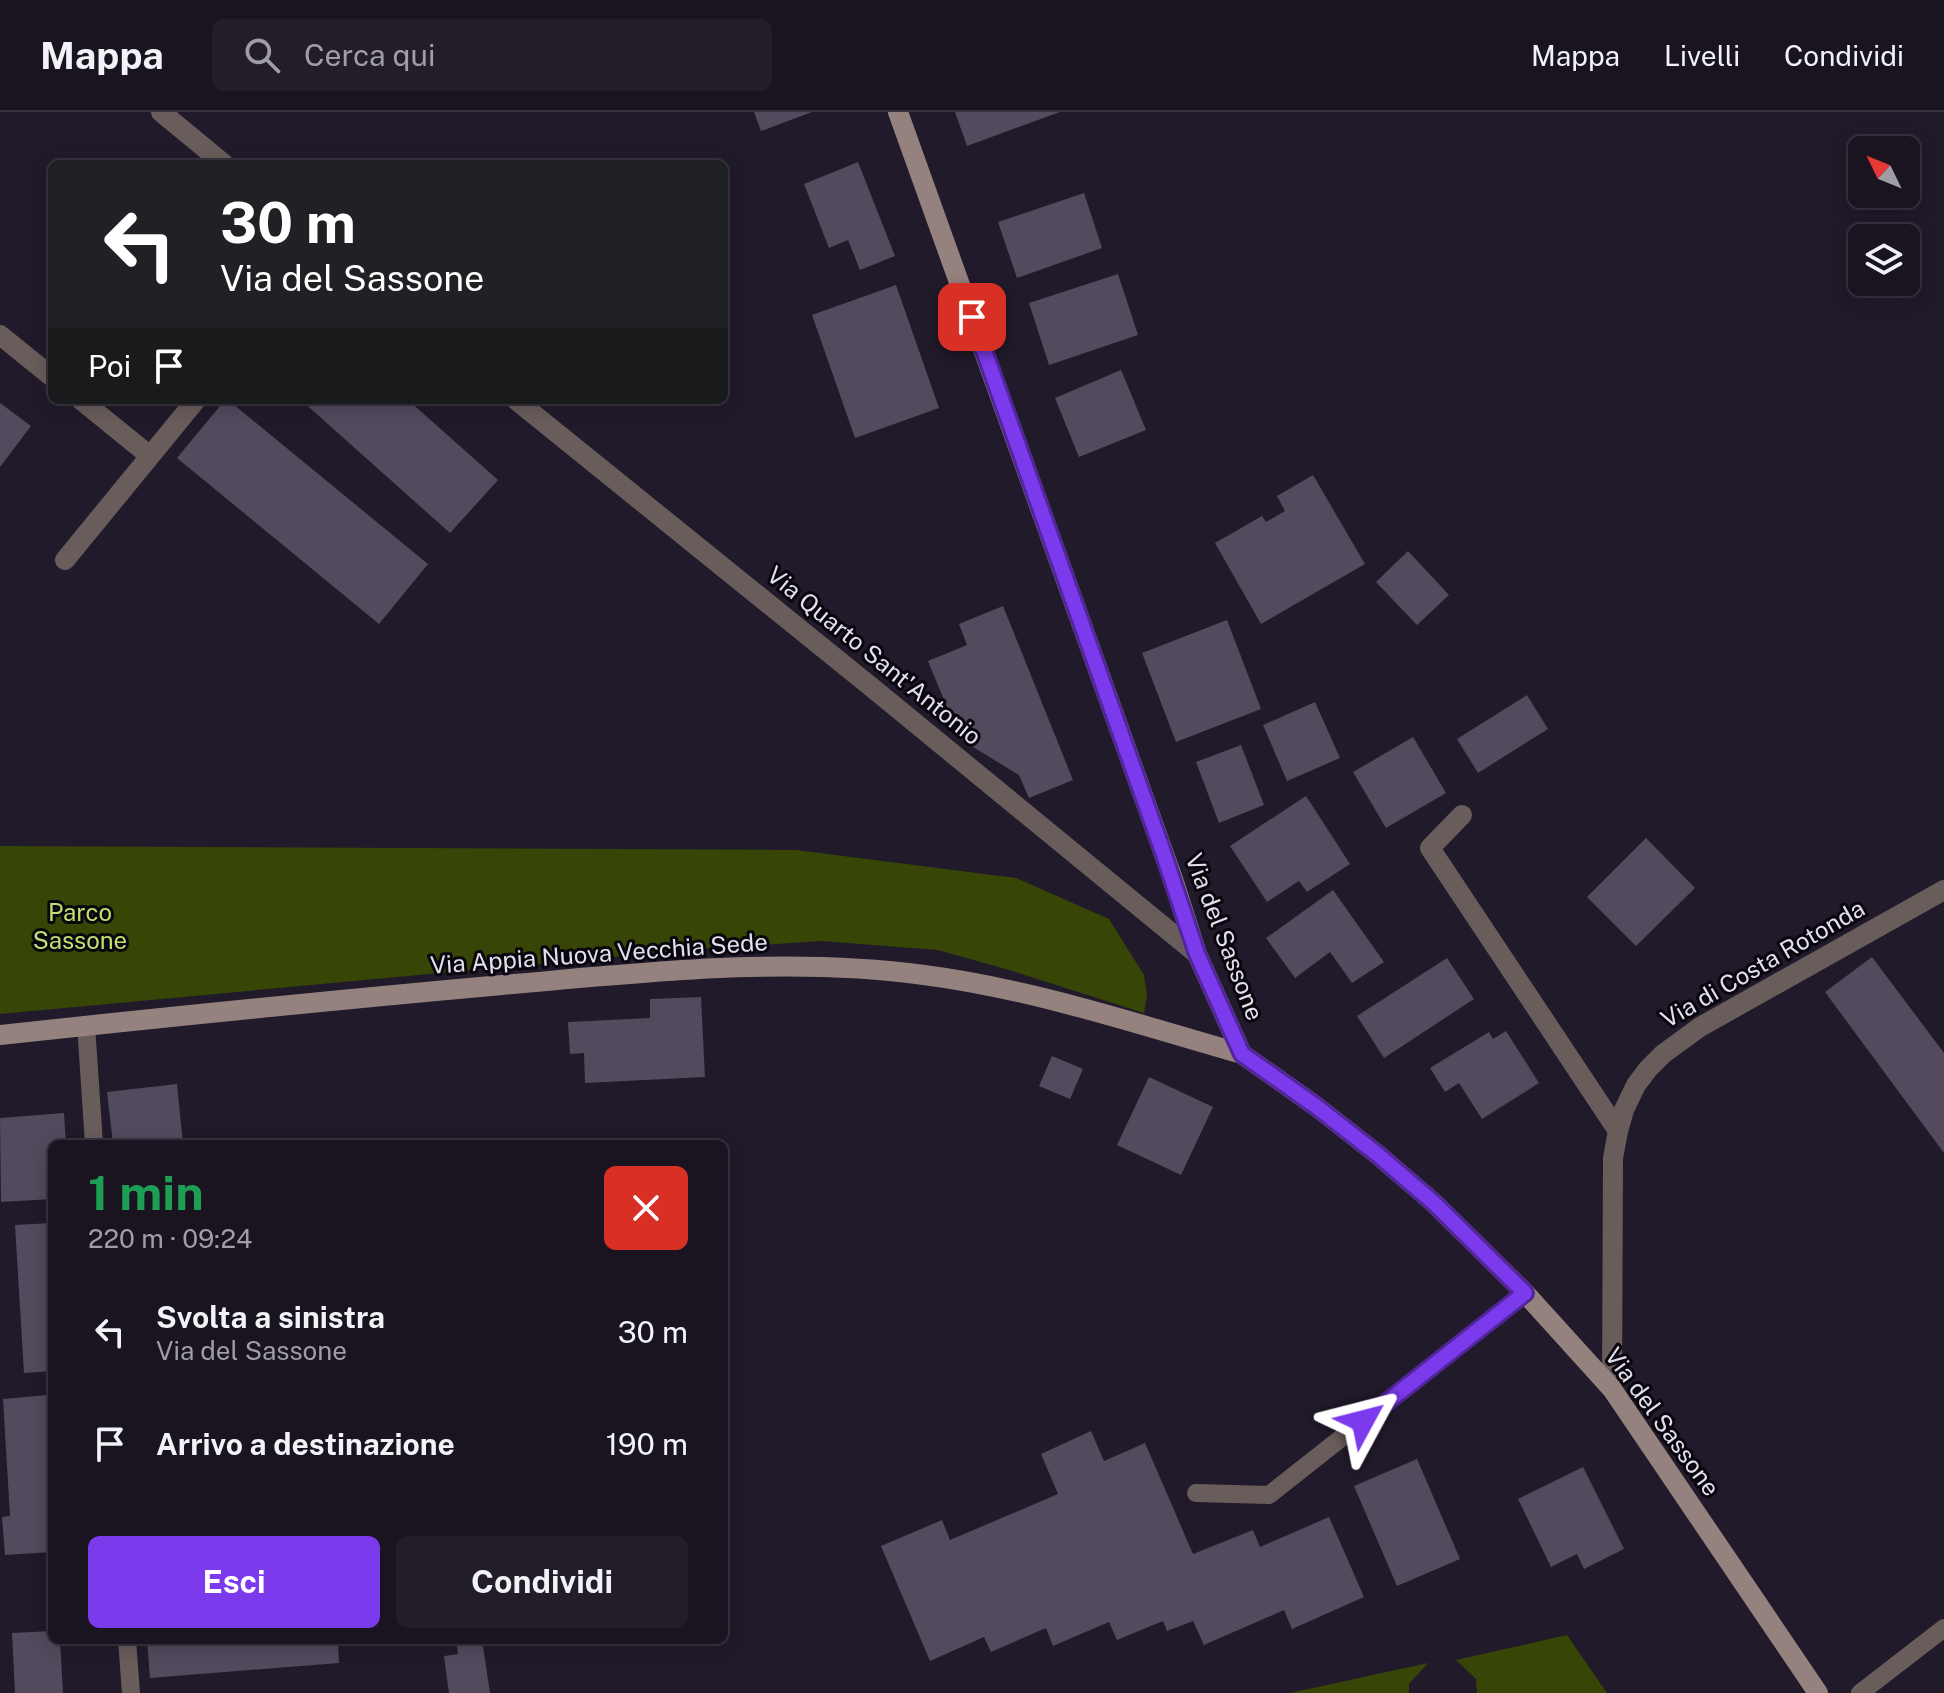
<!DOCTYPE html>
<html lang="it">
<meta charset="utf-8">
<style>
:root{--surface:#191420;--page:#221d29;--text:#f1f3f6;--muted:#9f9ea5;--line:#37333e;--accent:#7c3aed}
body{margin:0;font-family:"Public Sans",sans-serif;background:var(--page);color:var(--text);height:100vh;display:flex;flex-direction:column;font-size:30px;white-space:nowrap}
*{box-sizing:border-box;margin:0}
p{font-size:26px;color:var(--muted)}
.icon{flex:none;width:44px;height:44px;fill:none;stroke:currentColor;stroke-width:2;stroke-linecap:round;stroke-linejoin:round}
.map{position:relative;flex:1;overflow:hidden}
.details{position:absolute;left:48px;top:1028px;width:680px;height:504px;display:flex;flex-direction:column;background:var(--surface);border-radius:12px;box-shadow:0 4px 20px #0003,0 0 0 2px var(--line)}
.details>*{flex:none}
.hud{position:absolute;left:48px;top:48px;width:680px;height:244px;border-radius:12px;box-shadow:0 4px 20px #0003,0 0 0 2px var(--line);background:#202124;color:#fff;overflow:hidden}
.needle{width:52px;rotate:313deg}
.controls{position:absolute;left:1848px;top:24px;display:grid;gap:16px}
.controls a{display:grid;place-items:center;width:72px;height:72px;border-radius:12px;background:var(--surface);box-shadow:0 4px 20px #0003,0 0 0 2px var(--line);font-size:40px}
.pin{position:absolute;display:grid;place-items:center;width:68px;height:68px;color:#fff;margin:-34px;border-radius:16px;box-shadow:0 4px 12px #0006}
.me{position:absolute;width:88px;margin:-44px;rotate:52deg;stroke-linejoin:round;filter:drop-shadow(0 0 6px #0008)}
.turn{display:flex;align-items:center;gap:28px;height:168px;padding:0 40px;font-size:36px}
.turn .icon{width:104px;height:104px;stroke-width:2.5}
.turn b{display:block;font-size:56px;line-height:68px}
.then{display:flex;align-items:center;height:76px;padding:0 40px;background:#0003;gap:16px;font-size:30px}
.round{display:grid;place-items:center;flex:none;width:84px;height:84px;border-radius:12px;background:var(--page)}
.headline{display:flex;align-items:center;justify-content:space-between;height:136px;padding:0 40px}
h1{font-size:48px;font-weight:700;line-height:60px;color:#1e9e55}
.primary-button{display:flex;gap:16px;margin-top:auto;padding:16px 40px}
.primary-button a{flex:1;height:92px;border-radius:12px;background:var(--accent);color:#fff;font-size:32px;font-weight:700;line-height:92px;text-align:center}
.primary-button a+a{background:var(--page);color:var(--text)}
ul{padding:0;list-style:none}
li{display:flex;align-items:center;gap:24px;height:112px;padding:0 40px}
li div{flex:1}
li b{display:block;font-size:30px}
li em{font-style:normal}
header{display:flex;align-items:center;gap:48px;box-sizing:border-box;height:112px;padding:0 40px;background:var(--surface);border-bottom:2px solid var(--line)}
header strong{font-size:38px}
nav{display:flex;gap:44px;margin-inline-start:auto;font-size:28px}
.search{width:560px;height:72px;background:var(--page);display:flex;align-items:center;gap:20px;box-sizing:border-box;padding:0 28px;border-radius:12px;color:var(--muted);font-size:30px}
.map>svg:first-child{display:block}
</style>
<header>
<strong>Mappa</strong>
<div class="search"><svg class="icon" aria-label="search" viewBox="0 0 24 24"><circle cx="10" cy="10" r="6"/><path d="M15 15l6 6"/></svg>Cerca qui</div>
<nav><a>Mappa</a><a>Livelli</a><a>Condividi</a></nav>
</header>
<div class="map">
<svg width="1944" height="1581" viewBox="0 0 1944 1581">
<rect width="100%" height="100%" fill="#211a2b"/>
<g fill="#374506">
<polygon points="0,734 796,738 1016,766 1109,807 1144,863 1147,884 1144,901 1009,858 938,838 821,829 687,838 0,902"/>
<polygon points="1567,1523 1607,1581 1477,1581 1476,1567 1456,1548"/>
<polygon points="1428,1551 1409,1572 1409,1581 1290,1581"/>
</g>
<g fill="#534a5e">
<polygon points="754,0 812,0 761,19"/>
<polygon points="955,0 1060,0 967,34"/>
<polygon points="858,50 895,144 860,158 848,128 829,136 804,72"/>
<polygon points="1084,81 1102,136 1017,166 998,110"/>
<polygon points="1118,162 1138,223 1049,253 1029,191"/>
<polygon points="896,173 939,296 855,326 812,203"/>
<polygon points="1121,258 1146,318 1079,345 1055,286"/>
<polygon points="225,288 228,288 428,452 379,512 177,346"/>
<polygon points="301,288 408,288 498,368 450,421"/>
<polygon points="0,291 31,314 0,355"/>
<polygon points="1313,363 1365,452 1261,512 1215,431 1262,404 1266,410 1285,399 1277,384"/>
<polygon points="1408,439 1449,483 1417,513 1376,470"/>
<polygon points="1003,494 1073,668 1029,686 1019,663 960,627 928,549 967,533 959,512"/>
<polygon points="1227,508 1261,597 1176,630 1142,541"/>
<polygon points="1527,583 1548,617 1478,661 1457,627"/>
<polygon points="1315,590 1340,646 1287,669 1263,613"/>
<polygon points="1413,625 1446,681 1386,716 1353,660"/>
<polygon points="1241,633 1264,693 1219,711 1196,650"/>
<polygon points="1306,684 1350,752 1307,780 1299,769 1267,790 1230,734"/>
<polygon points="1646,726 1695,776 1636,834 1587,785"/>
<polygon points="1333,778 1384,850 1352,871 1330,840 1295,866 1266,826"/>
<polygon points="1872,845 1944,941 1944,1041 1825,880"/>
<polygon points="1447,846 1474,887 1384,946 1357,904"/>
<polygon points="701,885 705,965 585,971 584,941 570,942 568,910 650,906 650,887"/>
<polygon points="1506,919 1539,971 1482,1007 1459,971 1445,980 1430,956 1489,920 1493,927"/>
<polygon points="1052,944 1083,957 1070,987 1039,974"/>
<polygon points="1149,965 1213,995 1181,1063 1117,1033"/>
<polygon points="177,972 183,1032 113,1032 107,980"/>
<polygon points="64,1001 66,1032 52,1032 52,1087 1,1090 0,1006"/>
<polygon points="52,1111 52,1259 24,1261 15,1113"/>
<polygon points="48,1283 50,1319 52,1319 52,1440 5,1443 2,1405 10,1404 3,1287"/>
<polygon points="1091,1319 1104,1349 1145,1331 1193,1442 1253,1418 1260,1435 1329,1405 1364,1485 1292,1517 1284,1498 1204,1533 1193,1509 1167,1519 1163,1509 1117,1528 1109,1510 1053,1534 1046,1516 991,1540 984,1525 930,1549 881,1434 942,1408 950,1428 1058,1382 1041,1342"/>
<polygon points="1417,1347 1460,1447 1397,1474 1354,1374"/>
<polygon points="1583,1355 1624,1437 1584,1457 1577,1442 1551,1455 1518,1387"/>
<polygon points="52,1519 52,1528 60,1528 63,1581 15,1581 12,1521"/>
<polygon points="147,1528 338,1528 339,1551 150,1566"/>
<polygon points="456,1528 482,1528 490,1581 449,1581 444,1544 458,1542"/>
</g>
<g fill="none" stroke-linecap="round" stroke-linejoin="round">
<g stroke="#695d5b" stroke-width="18">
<polyline points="86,913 94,1032"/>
<polyline points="1196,1381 1269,1383 1525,1181"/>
<polyline points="127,1528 131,1581"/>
<polyline points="1860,1581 1944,1516"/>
</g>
<g stroke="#695d5b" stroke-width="20">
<polyline points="161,0 224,52"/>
<polyline points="0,223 52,265"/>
<polyline points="81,288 150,344"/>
<polyline points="516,288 875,578 1197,842"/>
<polyline points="65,448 196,288"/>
<polyline points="1462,703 1430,736 1618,1019"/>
<polyline points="1612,1277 1613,1046 1618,1019 1624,998 1636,973 1648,957 1663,942 1700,915 1944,778"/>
</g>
<g stroke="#95827e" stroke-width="20">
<polyline points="898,0 1173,767 1197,842 1242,942 1317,995 1377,1042 1434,1091 1525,1181 1612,1277 1818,1581"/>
<path d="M0 923C167 905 335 888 502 873 642 861 784 844 924 863 1032 877 1137 912 1242 942"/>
</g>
</g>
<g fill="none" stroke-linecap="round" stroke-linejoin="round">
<defs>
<polyline id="route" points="972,205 1162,737 1197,842 1242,942 1317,995 1377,1042 1434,1091 1525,1181 1363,1309"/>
</defs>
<use href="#route" stroke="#51269a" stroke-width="20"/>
<use href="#route" stroke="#7c3aed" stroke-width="14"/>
</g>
<g text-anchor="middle" stroke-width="6" stroke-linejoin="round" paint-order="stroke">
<g font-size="24" fill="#e4dfec" stroke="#09060e">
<text transform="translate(874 544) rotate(39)" y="8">Via Quarto Sant'Antonio</text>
<text transform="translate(1224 825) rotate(69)" y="8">Via del Sassone</text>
<text transform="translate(599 842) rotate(-4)" y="8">Via Appia Nuova Vecchia Sede</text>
<text transform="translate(1763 852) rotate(-30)" y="8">Via di Costa Rotonda</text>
<text transform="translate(1662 1310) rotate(54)" y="8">Via del Sassone</text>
</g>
<g font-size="24" fill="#c0e170" stroke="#09060e">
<text x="80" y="809">Parco<tspan x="80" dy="28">Sassone</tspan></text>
</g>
</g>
</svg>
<div class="controls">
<a><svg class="needle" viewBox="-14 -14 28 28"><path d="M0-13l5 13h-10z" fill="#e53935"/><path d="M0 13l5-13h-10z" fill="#9f9ea5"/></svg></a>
<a><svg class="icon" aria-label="layers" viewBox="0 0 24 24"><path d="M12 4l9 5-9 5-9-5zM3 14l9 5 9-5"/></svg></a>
</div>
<div class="pin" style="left:972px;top:205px;background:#d93025"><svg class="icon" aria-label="arrive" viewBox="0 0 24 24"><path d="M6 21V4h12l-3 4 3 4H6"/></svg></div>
<svg class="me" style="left:1363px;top:1309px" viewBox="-20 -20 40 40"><path d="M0-17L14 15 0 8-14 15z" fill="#7c3aed" stroke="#fff" stroke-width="4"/></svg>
<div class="hud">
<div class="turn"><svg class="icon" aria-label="left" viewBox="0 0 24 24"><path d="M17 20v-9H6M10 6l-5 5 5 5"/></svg><div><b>30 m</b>Via del Sassone</div></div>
<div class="then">Poi<svg class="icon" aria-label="arrive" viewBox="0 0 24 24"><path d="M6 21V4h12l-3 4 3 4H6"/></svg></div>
</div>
<section class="details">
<div class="headline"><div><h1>1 min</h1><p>220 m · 09:24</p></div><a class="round" style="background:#d93025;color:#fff"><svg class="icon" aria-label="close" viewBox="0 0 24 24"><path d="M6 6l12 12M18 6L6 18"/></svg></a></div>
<ul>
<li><svg class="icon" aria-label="left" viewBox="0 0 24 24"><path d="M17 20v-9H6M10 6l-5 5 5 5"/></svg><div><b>Svolta a sinistra</b><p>Via del Sassone</p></div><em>30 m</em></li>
<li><svg class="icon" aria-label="arrive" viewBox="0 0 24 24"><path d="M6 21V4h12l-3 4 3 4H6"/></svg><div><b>Arrivo a destinazione</b></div><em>190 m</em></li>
</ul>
<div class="primary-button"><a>Esci</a><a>Condividi</a></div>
</section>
</div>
